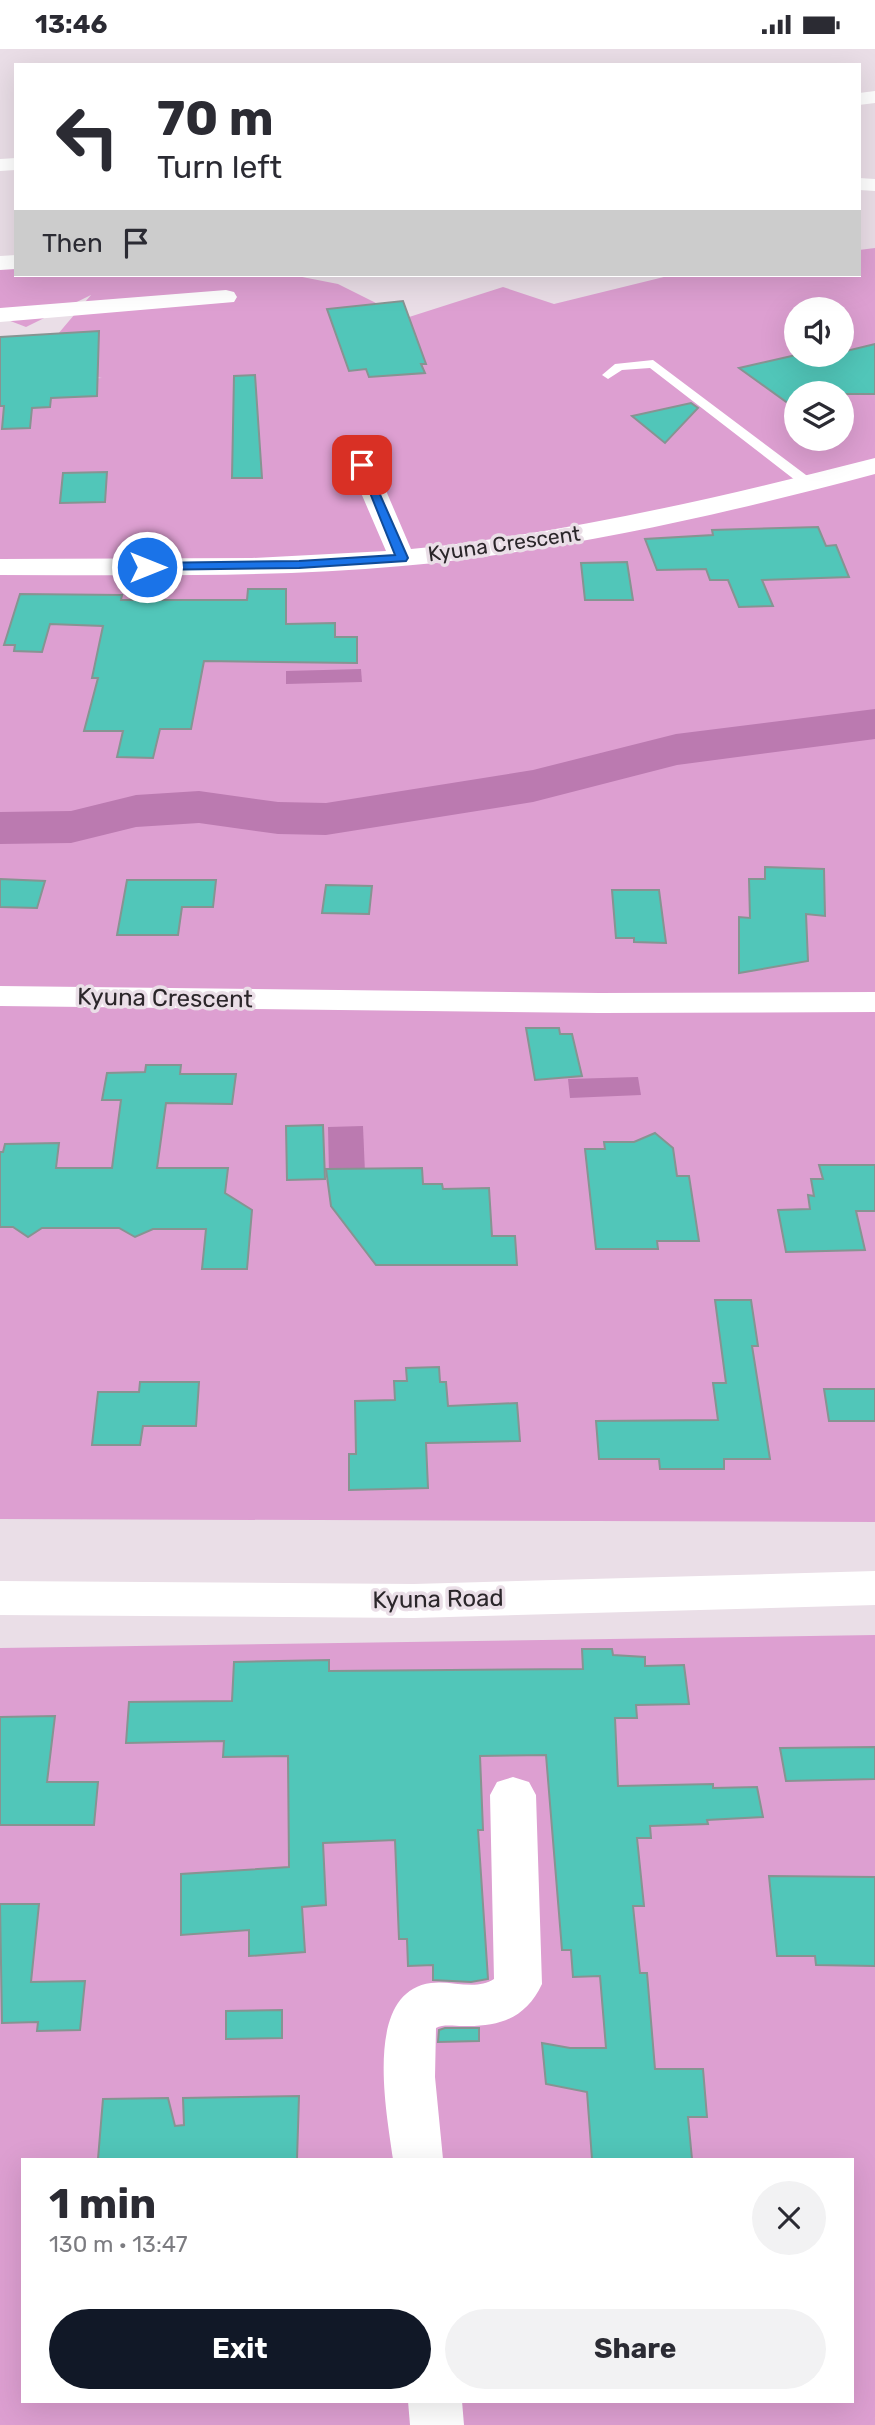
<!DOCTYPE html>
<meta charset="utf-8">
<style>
:root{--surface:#fff;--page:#f2f2f3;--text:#2b2b33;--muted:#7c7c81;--accent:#111827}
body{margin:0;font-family:Rubik,sans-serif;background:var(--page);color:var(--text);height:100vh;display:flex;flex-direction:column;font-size:26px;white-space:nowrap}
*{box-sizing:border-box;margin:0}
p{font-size:23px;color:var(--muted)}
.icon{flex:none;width:38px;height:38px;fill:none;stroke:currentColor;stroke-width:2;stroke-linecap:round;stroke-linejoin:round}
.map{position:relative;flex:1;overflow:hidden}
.drawer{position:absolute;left:21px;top:2109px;width:833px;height:245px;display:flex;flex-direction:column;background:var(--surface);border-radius:0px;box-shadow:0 7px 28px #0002}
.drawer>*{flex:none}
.guide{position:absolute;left:14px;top:14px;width:847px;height:214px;border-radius:0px;box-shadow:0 7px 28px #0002;background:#fff;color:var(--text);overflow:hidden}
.buttons{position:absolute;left:784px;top:248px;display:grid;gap:14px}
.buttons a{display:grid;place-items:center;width:70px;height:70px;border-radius:50%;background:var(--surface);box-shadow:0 7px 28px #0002;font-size:35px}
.pin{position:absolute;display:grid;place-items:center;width:60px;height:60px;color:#fff;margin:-30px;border-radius:14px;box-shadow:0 4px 10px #0006}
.me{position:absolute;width:77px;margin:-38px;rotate:90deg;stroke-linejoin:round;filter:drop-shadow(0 0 5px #0008)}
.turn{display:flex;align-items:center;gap:24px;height:147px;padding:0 28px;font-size:32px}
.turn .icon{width:91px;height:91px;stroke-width:2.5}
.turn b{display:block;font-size:49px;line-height:60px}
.then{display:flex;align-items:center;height:66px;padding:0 28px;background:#0003;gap:14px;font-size:26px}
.round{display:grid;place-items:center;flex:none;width:74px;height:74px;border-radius:37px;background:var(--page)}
.head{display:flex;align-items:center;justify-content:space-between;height:119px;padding:0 28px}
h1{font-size:42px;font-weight:700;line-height:52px}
.button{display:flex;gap:14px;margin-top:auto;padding:14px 28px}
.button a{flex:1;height:80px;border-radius:42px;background:var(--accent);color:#fff;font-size:28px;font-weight:700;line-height:80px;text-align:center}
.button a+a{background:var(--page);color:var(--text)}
.status{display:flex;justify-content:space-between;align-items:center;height:49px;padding:0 35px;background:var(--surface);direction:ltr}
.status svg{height:19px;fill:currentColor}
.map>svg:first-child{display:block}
</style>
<div class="status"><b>13:46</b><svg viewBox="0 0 49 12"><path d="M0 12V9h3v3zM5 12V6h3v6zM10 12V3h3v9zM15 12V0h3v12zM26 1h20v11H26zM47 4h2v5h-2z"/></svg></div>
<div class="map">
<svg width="875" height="2376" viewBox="0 0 875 2376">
<rect width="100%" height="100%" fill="#eadee7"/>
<g fill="#dd9fd1" fill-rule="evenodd">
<path d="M875 199V1473L0 1470V333L102 329 30 318 91 246 26 278 0 268V207H16V226H292L338 235 406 269 503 238 554 255 672 226H859V201ZM796 261H842V306H796ZM796 345H842V390H796Z"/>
<path d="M875 1586V2376H0V1599ZM23 2110H852V2352H23Z"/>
</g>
<g fill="#bb7ab0">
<polygon points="361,620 362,633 286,635 286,622"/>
<polygon points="638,1028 641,1046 570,1049 568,1030"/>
<polygon points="363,1077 365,1124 329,1125 328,1078"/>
</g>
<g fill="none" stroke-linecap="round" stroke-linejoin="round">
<polygon fill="#bb7ab0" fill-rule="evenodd" points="875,660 875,690 677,716 533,753 326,786 278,785 199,774 136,778 71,794 0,795 0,763 71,762 136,746 199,742 278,753 326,754 533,721 676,685"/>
</g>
<g fill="#51c6b9" stroke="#869492" stroke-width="2">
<polygon points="403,252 426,315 421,315 425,324 369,328 366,320 349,322 327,260"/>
<polygon points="99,282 97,347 51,349 50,358 32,359 30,379 2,380 4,357 0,357 0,288"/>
<polygon points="875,295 875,345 796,345 796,360 739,319 796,306 842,306 842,303"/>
<polygon points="255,326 262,429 232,429 234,327"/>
<polygon points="691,354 698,359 665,394 632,367"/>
<polygon points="107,423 105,453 60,454 63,424"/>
<polygon points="818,478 826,497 836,496 849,528 762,531 773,557 739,558 728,531 710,531 706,520 657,521 645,490 713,486 712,481"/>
<polygon points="627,513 633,551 585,551 581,514"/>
<polygon points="248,540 286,540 286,575 335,574 335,588 357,588 357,614 204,612 191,680 160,680 153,709 117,708 123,682 84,682 98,629 92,629 103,577 50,575 42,603 14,602 15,596 4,596 20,545 122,546 121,551 247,551"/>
<polygon points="765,818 824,820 825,867 806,865 808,912 739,924 739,868 750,869 749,830 765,830"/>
<polygon points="0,830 45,832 37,859 0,858"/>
<polygon points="127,831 216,831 213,858 182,858 178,886 117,886"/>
<polygon points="326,836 372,837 369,865 322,864"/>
<polygon points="612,841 659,841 666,894 634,893 634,889 616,889"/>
<polygon points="526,979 559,979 560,985 572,985 582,1027 535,1031"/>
<polygon points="146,1016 181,1016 180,1025 236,1025 232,1055 166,1054 157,1119 228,1119 225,1144 252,1161 247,1220 202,1220 206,1180 153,1180 135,1188 119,1179 42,1179 28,1188 13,1178 0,1178 0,1103 3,1103 5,1095 59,1094 56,1119 112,1119 121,1051 102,1051 107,1024 145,1023"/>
<polygon points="323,1076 325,1130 287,1131 286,1077"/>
<polygon points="655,1084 673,1099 677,1127 689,1127 699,1192 657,1192 658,1200 596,1200 585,1100 605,1100 604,1093 634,1093"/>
<polygon points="819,1116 875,1116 875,1162 856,1162 865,1201 786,1203 778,1161 810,1160 808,1146 814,1147 811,1130 823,1130"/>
<polygon points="422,1119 423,1135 442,1135 443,1140 489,1139 492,1187 515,1187 517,1216 376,1216 331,1157 326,1120"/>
<polygon points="715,1251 751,1251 758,1297 752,1297 770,1410 724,1410 724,1420 660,1420 659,1410 599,1410 596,1372 718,1371 713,1334 726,1334"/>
<polygon points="439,1318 440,1333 446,1333 448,1357 517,1354 520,1392 426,1394 428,1439 349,1441 349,1405 356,1405 355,1352 395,1351 394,1332 407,1332 406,1319"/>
<polygon points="140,1333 199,1333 196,1377 143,1377 140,1396 92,1396 98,1343 139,1343"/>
<polygon points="824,1340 875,1340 875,1372 829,1372"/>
<polygon points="582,1600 612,1600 613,1606 645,1608 645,1617 684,1616 689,1655 636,1656 637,1669 615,1669 618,1737 713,1735 713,1739 757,1738 763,1768 707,1771 708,1775 650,1777 651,1789 637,1789 644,1857 633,1857 640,1924 647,1924 655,2020 703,2020 707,2068 688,2068 692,2110 592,2110 587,2043 546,2035 542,1994 570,1999 606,1999 600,1927 573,1928 571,1901 562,1901 546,1706 480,1707 483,1781 478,1781 488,1930 471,1933 433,1931 433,1916 408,1917 407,1890 399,1890 395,1791 323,1794 326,1856 302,1858 305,1903 249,1907 249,1881 181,1886 181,1825 289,1818 288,1707 223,1708 224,1692 126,1694 129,1653 232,1652 234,1613 329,1611 329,1622 583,1620"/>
<polygon points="55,1667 47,1733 98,1733 94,1776 0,1776 0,1668"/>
<polygon points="875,1698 875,1730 786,1732 780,1699"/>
<polygon points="769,1827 875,1828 875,1917 816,1916 815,1907 777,1907"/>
<polygon points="0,1855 39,1855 31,1933 85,1932 80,1981 37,1982 38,1973 2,1974"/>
<polygon points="282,1961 282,1989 226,1990 226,1962"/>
<polygon points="445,1979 479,1979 479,1992 438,1993 439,1981"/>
<polygon points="299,2047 297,2110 98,2110 103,2050 168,2049 175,2077 184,2076 183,2049"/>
</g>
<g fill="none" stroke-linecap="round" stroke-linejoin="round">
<polygon fill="#fff" fill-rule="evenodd" points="653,311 814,432 814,438 804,438 650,319 622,321 608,330 602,326 615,315"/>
<g fill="#fff" fill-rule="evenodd">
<polygon points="875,42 875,54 859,56 859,44"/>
<polygon points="16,109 16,121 0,122 0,110"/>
<polygon points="859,129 875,130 875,142 859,141"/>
<polygon points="16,206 16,220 0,221 0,207"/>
<polygon points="226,241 234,243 237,248 234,253 0,273 0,259"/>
<path d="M362 408 371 411 375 416 411 500C569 484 721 448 875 409V425C720 466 563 502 402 517 269 529 134 526 0 526V510L252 509 386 502 349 416 353 411Z"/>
<polygon points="0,937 599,944 875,943 875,963 599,964 0,957"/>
<path d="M513 1728 529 1733 536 1746 542 1935C526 1969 500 1978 463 1977 454 1977 443 1975 436 1979L435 2028 443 2110H393C387 2065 362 1943 431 1934 451 1931 476 1942 494 1930L490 1746 497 1733Z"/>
<polygon points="408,2352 462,2352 464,2376 410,2376"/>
</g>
<polygon fill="#fff" fill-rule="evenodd" points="875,1522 875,1556 414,1569 0,1566 0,1532 414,1535"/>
</g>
<polygon fill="#1a73e8" stroke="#114b97" stroke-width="2" points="358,414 367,416 408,509 406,512 299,519 147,521 141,518 147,514 299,512 395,506"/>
<g text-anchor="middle" stroke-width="7" stroke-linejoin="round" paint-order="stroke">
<g font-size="21" fill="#2b262a" stroke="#eadee7">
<text transform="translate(504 495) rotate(-8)" y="7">Kyuna Crescent</text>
</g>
<g font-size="24" fill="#2b262a" stroke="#eadee7">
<text transform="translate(165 949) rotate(1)" y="8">Kyuna Crescent</text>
<text transform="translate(438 1550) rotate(-1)" y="8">Kyuna Road</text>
</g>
</g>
</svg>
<div class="buttons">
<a><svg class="icon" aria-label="sound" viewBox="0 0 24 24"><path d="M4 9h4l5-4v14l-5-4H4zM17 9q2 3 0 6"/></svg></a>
<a><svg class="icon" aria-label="layers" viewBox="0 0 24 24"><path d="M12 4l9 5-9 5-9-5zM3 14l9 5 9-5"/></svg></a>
</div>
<div class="pin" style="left:362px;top:416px;background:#d93025"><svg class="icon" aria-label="arrive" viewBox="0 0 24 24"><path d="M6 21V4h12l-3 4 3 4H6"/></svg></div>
<svg class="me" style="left:147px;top:518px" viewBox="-20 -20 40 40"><circle r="17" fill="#1a73e8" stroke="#fff" stroke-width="3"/><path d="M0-11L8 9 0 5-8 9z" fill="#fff"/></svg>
<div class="guide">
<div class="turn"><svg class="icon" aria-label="left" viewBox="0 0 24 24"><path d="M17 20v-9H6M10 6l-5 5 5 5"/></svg><div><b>70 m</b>Turn left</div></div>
<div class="then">Then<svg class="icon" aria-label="arrive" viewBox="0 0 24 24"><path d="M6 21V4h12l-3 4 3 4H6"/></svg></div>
</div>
<section class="drawer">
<div class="head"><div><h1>1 min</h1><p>130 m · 13:47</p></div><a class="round"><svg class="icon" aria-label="close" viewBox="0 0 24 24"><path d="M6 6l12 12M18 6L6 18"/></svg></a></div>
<div class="button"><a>Exit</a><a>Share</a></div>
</section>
</div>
